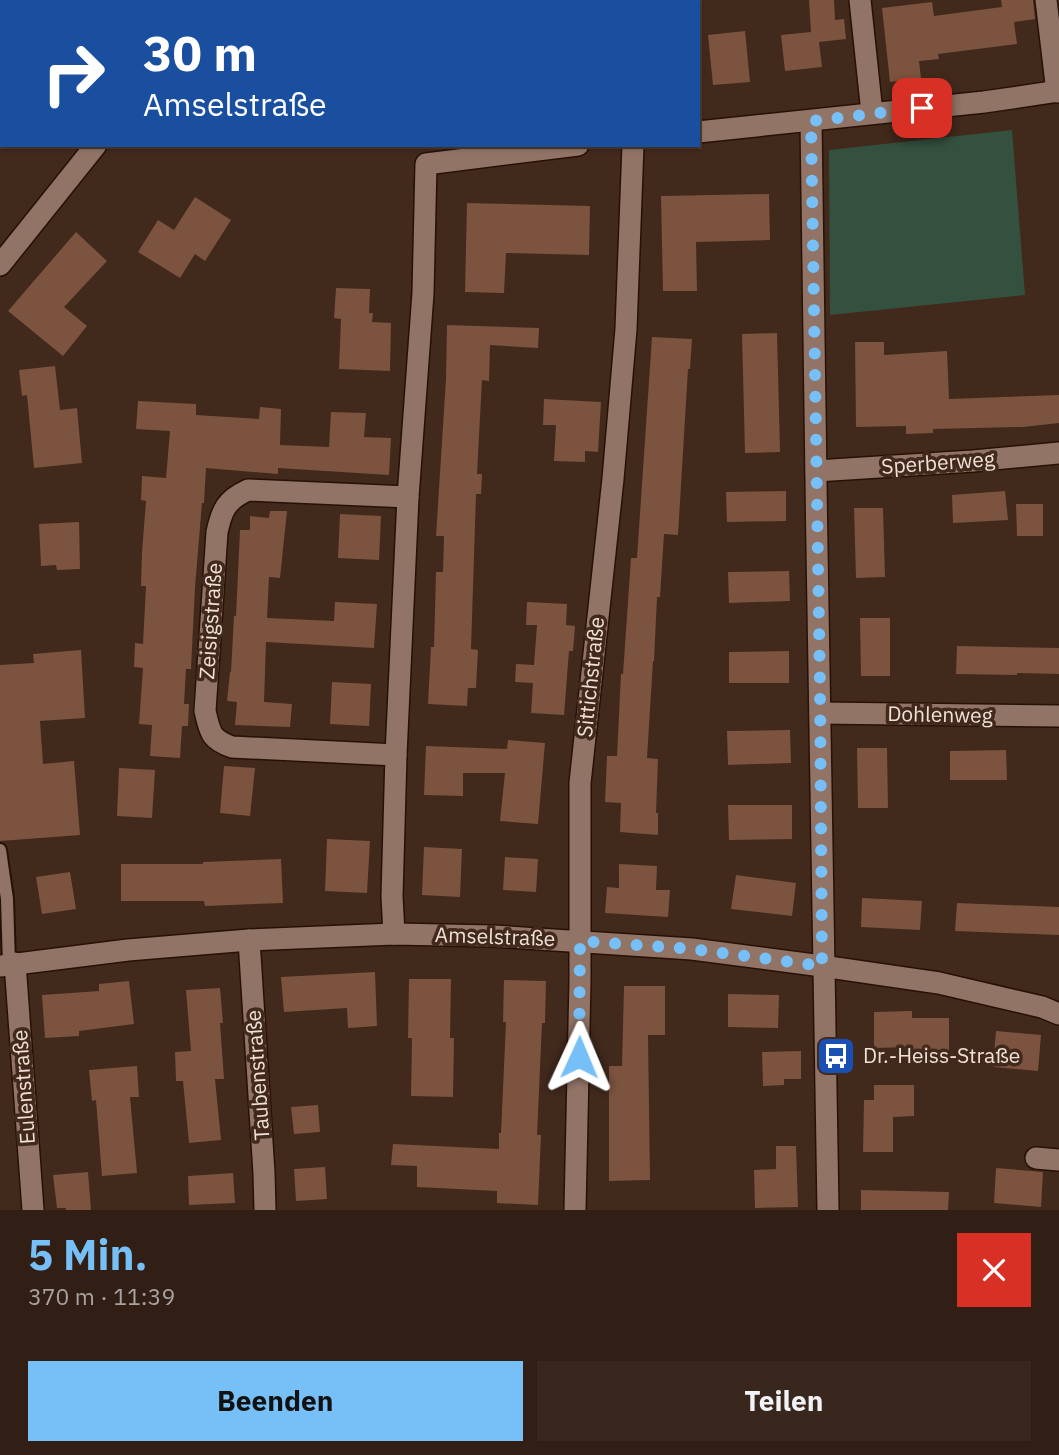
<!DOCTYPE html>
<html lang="de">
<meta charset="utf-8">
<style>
:root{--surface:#311f15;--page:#39271e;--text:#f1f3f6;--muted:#a8a2a0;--line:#4c3d34;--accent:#76c0f7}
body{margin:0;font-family:"IBM Plex Sans",sans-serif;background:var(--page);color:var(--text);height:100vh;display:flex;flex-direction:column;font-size:26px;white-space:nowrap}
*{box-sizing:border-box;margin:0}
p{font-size:23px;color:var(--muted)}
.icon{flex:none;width:38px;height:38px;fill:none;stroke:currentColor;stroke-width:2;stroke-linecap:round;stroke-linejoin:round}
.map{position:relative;height:1210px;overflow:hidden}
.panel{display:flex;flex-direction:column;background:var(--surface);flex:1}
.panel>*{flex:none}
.top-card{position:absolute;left:0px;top:0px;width:700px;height:147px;box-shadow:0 2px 5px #0004,0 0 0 2px var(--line);background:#1a4fa0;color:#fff;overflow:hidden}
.pin{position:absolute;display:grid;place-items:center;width:60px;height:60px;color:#fff;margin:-30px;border-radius:14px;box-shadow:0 4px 10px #0006}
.me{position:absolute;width:77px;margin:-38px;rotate:1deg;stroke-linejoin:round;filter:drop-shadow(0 0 5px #0008)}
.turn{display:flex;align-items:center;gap:24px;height:147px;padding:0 28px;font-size:32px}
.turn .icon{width:91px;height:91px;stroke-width:2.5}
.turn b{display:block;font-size:49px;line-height:60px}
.round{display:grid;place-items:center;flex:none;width:74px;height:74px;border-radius:0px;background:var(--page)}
.summary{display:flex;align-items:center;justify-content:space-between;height:119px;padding:0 28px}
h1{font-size:42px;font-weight:700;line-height:52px;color:var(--accent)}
.button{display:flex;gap:14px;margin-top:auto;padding:14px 28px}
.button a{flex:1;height:80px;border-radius:0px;background:var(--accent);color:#111;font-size:28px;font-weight:700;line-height:80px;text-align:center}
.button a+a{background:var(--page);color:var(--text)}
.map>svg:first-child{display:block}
</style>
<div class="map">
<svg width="1059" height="1210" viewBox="0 0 1059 1210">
<rect width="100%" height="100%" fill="#41291c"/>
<polygon fill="#34513f" points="1012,130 1025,295 830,315 829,150"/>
<g fill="#7b533f">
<polygon points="809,0 834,0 835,20 844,19 846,39 819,42 822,67 785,71 781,35 811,32"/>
<polygon points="1001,0 1033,0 1035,19 1014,22 1017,44 938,54 939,59 919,61 921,78 890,82 882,8 932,2 934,16 1002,7"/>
<polygon points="745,31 750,82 713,85 708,35"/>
<polygon points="769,194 770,240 696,242 697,291 663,291 661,196"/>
<polygon points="195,197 231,220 205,261 195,254 180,278 138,252 158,220 174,230"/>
<polygon points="467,203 590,206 589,255 506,253 504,293 465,292"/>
<polygon points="76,232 107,261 64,307 87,326 63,356 8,311"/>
<polygon points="336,288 370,289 369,313 373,313 372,322 391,323 390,371 339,369 341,319 334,318"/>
<polygon points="447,325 539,328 538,348 490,345 489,381 482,380 477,474 482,474 481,494 476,494 471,649 478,650 476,688 468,688 467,706 428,704 431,647 434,647 436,572 443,572 444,536 436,536 446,379"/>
<polygon points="777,333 780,452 745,453 742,334"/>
<polygon points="652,337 692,339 690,369 688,369 678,535 664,534 660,597 657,597 654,661 653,661 647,758 658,759 656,813 658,813 658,835 620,832 621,803 605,802 607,756 617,756 621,674 623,674 631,558 637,558"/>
<polygon points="855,342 884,342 884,355 947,351 949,399 1059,395 1059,423 1023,427 933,429 933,433 906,434 906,426 856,427"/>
<polygon points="55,366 60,410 77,408 82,463 34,468 27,395 22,396 19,370"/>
<polygon points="544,399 601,402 598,452 585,451 585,462 554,461 556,425 543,425"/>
<polygon points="138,401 196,404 196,415 259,419 260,407 281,409 280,445 329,447 331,412 366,413 364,437 391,438 389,475 278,468 278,474 206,468 204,503 202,503 195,587 191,669 186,669 184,704 189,704 188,726 182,726 180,758 150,756 152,725 139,724 143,668 134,667 135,643 143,644 146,586 141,586 142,552 146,501 141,500 142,476 166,478 170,431 136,429"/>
<polygon points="786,491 786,521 727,522 726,492"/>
<polygon points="1005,491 1008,520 953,523 952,495"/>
<polygon points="1016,504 1043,504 1043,536 1017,536"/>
<polygon points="854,508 883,508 885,577 856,578"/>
<polygon points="270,511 287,511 280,578 269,577 267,618 334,621 335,602 377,604 374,648 266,642 264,702 292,704 290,727 235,725 237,702 227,701 230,672 231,672 234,616 236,616 240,530 250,530 250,516 269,518"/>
<polygon points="340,514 381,516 379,560 338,558"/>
<polygon points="79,522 80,569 57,570 56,565 41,566 39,524"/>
<polygon points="789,571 790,601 729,603 728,572"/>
<polygon points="527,602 567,604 566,625 575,626 573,651 569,651 564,715 531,713 533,683 515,682 516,664 534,665 537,625 526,625"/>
<polygon points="860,618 890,618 890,676 861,676"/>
<polygon points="957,646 1059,648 1059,674 1017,673 1017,675 956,674"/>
<polygon points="81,650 85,718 40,721 43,764 74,761 80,835 0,841 0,665 34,663 33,654"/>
<polygon points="789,651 789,683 729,683 729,652"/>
<polygon points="332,682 371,684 369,726 330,724"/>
<polygon points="790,730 791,763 728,765 727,731"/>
<polygon points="508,740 545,743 538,824 500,821 505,773 463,773 463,796 424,795 426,746 507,749"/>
<polygon points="857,748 887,748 888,808 858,808"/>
<polygon points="1006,750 1007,780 950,780 950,751"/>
<polygon points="224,766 255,768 250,816 220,813"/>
<polygon points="119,768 155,770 152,818 117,816"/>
<polygon points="728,805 792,805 792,839 729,840"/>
<polygon points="327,839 370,841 367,893 325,891"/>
<polygon points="424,847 462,849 460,897 422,895"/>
<polygon points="505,857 538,859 536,892 503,890"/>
<polygon points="281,859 283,903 205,906 204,901 121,901 121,864 203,864 203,862"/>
<polygon points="619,864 657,866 656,890 670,890 668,917 605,913 607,887 619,888"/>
<polygon points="70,872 76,909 42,914 36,877"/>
<polygon points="736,875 796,883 792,916 731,909"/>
<polygon points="862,898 922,901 920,930 861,927"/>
<polygon points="957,903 1059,907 1059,935 955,931"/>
<polygon points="375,972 377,1026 348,1028 347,1008 284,1012 281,977"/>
<polygon points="409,979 451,979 450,1038 454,1038 453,1097 411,1096 412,1038 408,1038"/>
<polygon points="504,980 546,981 545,1023 542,1023 537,1135 541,1135 538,1205 497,1203 497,1191 417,1187 417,1166 391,1165 393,1144 499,1149 499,1133 501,1133 506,1022 503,1022"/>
<polygon points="129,981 134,1024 79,1031 79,1036 45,1038 42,995 99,991 99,984"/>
<polygon points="624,986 665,986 665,1035 648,1035 650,1180 609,1181 609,1066 622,1066"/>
<polygon points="220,988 223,1023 220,1023 224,1079 215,1079 221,1140 189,1143 183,1081 176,1081 175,1052 191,1051 186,990"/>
<polygon points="728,994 779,995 778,1028 728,1027"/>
<polygon points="912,1011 912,1018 949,1018 949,1052 912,1052 912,1047 874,1048 874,1012"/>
<polygon points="996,1031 1041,1035 1038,1071 993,1067"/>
<polygon points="801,1051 801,1079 784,1079 784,1085 763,1086 762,1052"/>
<polygon points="137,1066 139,1097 130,1097 137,1173 102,1176 96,1100 92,1101 89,1070"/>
<polygon points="874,1085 914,1085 914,1116 893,1117 893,1152 863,1152 864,1100 874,1100"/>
<polygon points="318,1105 320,1132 294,1134 291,1107"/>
<polygon points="776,1146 796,1146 798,1207 755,1208 754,1170 776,1169"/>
<polygon points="325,1167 327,1199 296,1201 294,1169"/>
<polygon points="996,1168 1043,1172 1041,1207 994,1203"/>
<polygon points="88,1172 91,1210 66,1210 66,1208 57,1208 53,1175"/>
<polygon points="233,1173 235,1203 189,1205 188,1176"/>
<polygon points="861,1190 949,1192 948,1210 861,1210"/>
</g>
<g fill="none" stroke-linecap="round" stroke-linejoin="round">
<defs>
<polyline id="service" points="0,850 7,899 9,964"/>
<g id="minor">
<polyline points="671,0 671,2"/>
<polyline points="860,0 872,113"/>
<polyline points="1046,0 1057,92"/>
<polyline points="207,2 208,0"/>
<polyline points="0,15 2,15"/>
<path d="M811 121C817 484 819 847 828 1210"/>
<polyline points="698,132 984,102 1059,91"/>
<polyline points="0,265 96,145"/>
<polyline points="816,471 973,461 1059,453"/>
<polyline points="820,713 1059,716"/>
<path d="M396 755 232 747C210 739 210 732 205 711L217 532C222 510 226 500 248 490L408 497"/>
<polyline points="394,934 392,896 396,755 408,497 423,293 426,164 578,145"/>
<polyline points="249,940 264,1173 265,1210"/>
<polyline points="15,963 33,1210"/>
<polyline points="0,966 128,950 249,940 394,934 493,936 692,949 822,966 939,983 1042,1007 1059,1014"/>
<polyline points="1036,1158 1059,1160"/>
<polyline points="575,1210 580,981 580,783 613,479 626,329 633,145"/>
</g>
</defs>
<use href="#service" stroke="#271106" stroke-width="16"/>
<use href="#minor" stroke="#271106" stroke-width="24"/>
<use href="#service" stroke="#927466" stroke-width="12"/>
<use href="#minor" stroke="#927466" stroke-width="21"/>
</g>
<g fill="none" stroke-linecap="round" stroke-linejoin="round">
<polyline stroke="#76c0f7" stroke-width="12" stroke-dasharray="0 21.6" points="579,1057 580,941 692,949 822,966 820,687 811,121 922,108"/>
</g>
<defs>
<symbol id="bus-square" viewBox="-11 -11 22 22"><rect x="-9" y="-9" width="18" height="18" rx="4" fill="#1a4fb4" stroke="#41291c"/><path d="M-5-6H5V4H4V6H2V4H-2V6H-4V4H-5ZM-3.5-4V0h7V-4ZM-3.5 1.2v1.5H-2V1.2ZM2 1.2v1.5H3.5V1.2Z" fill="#fff"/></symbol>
</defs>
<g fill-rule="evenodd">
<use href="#bus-square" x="814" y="1034" width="44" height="44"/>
</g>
<g text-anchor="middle" stroke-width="7" stroke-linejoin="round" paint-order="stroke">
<g font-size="21" fill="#f0e0d8" stroke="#41291c">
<text transform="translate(938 463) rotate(-4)" y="7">Sperberweg</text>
<text transform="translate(211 621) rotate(-86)" y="7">Zeisigstraße</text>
<text transform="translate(591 677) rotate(-84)" y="7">Sittichstraße</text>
<text transform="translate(940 715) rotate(1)" y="7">Dohlenweg</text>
<text transform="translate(495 937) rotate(2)" y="7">Amselstraße</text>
<text transform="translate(258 1075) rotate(-94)" y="7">Taubenstraße</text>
<text transform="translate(24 1087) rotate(-94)" y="7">Eulenstraße</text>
</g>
<g font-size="21" fill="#f0e0d8" stroke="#41291c" text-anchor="start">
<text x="863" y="1063">Dr.-Heiss-Straße</text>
</g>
</g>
</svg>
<div class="pin" style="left:922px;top:108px;background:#d93025"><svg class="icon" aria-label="arrive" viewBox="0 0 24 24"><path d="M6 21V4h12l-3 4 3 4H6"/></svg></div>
<svg class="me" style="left:579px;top:1057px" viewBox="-20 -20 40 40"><path d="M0-17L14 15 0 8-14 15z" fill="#76c0f7" stroke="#fff" stroke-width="4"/></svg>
<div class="top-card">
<div class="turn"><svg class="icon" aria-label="right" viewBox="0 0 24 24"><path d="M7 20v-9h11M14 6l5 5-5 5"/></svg><div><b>30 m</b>Amselstraße</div></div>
</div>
</div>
<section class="panel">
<div class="summary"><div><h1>5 Min.</h1><p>370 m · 11:39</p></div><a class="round" style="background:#d93025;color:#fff"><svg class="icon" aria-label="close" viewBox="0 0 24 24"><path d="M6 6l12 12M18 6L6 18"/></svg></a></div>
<div class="button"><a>Beenden</a><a>Teilen</a></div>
</section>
